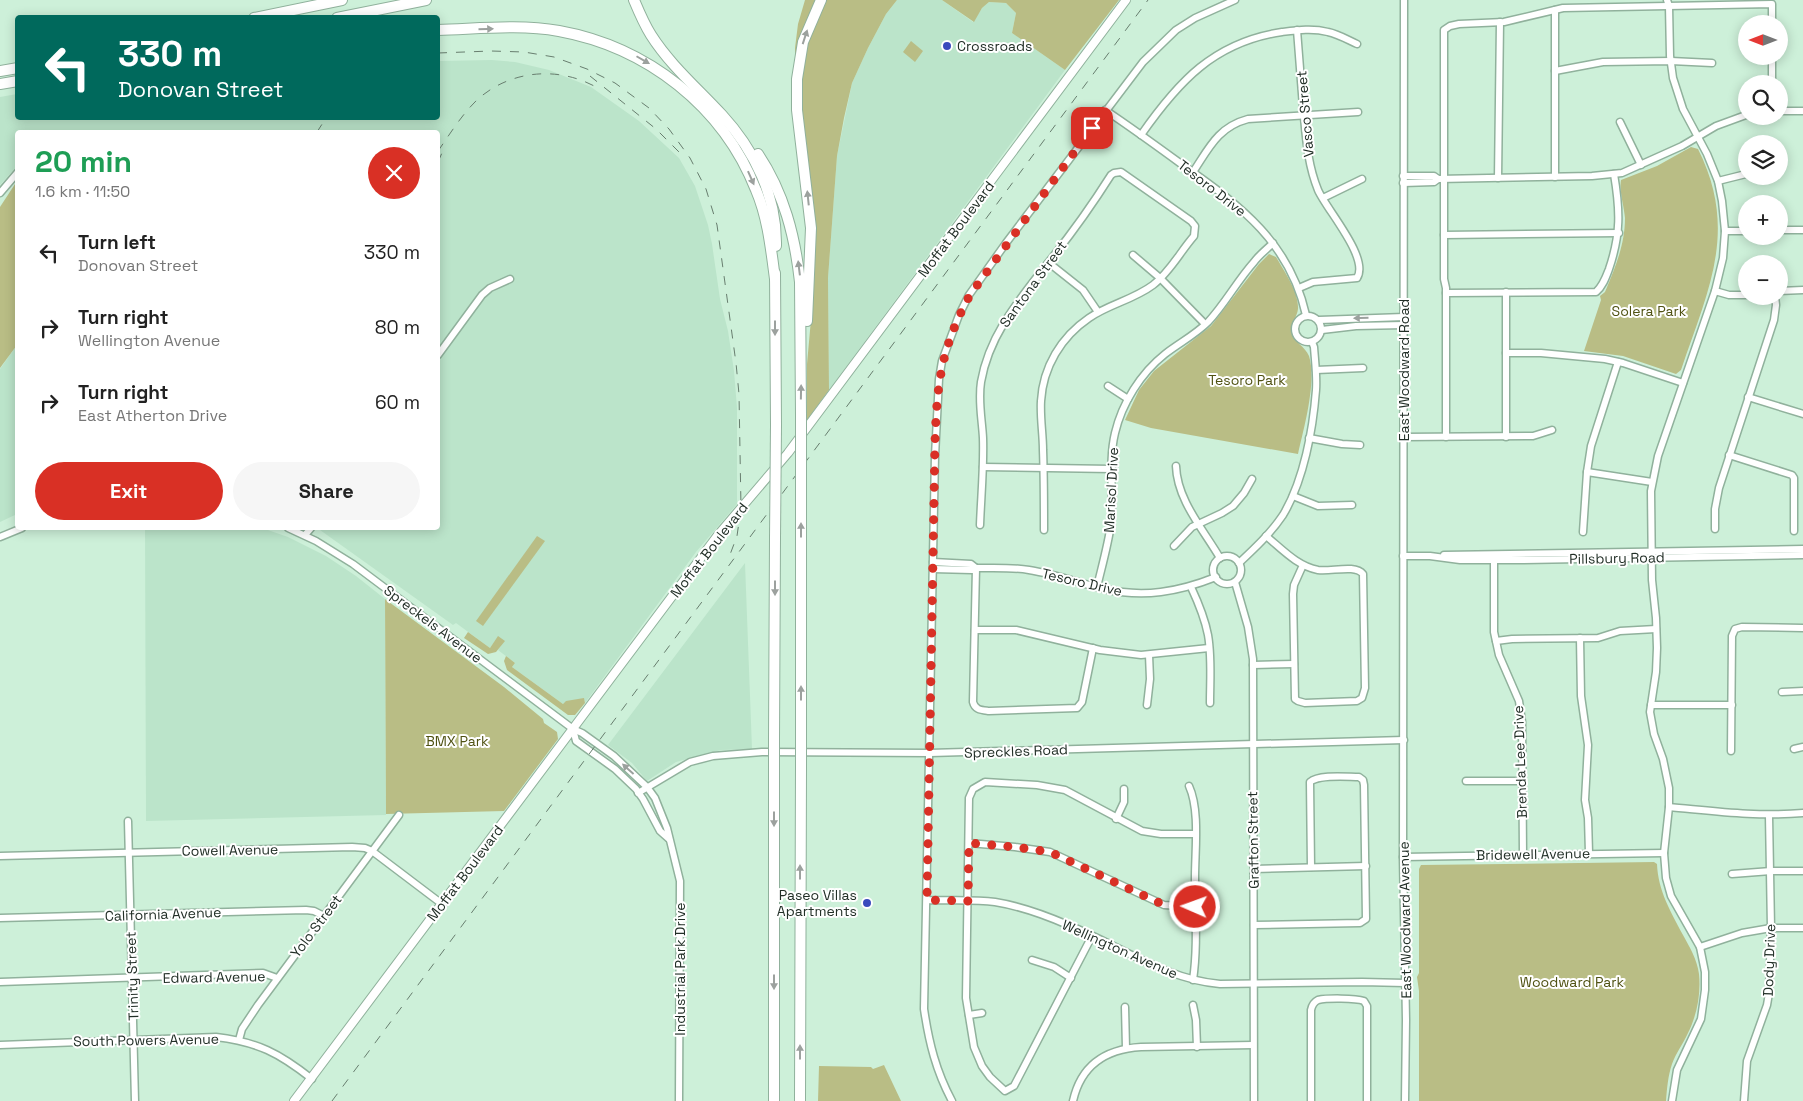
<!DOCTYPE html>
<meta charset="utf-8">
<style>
:root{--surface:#fff;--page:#f6f6f6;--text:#222;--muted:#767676;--accent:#d93025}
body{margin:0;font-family:"Space Grotesk",sans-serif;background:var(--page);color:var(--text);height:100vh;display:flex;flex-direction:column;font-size:19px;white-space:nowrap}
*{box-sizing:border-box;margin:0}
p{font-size:16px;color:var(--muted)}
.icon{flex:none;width:28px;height:28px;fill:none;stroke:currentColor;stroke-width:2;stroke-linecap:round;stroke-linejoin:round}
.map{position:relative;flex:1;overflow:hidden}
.sheet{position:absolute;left:15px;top:130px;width:425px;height:400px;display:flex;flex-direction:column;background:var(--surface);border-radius:5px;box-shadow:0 2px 12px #0003}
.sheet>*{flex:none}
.top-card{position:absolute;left:15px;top:15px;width:425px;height:105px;border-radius:5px;box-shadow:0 2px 12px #0003;background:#00695c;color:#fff;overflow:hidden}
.needle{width:32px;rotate:270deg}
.fabs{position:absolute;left:1738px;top:15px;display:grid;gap:10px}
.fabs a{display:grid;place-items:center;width:50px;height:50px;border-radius:50%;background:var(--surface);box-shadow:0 2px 12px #0003;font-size:25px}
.pin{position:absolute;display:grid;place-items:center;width:42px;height:42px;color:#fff;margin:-21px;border-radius:10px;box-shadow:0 2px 8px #0006}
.me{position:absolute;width:55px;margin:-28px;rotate:272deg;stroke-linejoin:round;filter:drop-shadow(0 0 4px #0008)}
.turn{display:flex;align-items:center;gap:18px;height:105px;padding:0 20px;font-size:22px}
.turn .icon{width:65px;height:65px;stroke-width:2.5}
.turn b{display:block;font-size:35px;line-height:42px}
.round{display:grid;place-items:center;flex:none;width:52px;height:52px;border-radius:26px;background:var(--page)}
.summary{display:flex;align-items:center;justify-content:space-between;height:85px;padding:0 20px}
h1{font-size:30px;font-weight:700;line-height:38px;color:#1e9e55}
.button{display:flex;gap:10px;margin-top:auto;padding:10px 20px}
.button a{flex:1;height:58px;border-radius:30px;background:var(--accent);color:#fff;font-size:20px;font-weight:700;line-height:58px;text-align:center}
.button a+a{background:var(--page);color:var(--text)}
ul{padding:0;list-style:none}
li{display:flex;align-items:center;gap:15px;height:75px;padding:0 20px}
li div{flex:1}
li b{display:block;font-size:19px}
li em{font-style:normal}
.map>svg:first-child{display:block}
</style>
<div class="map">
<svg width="1803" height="1101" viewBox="0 0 1803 1101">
<rect width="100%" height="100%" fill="#cdf0d9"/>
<g fill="#bbe4ca">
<polygon points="897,0 942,0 973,22 982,8 989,2 1006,3 1016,13 1012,33 1065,70 829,390 828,278 837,156 852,83 868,48 886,14"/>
<polygon points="492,60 515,62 549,70 591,87 639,121 679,158 695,186 708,225 712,244 720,299 728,331 734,371 737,408 737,504 696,552 585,703 584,699 563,704 512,667 515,663 498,650 504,641 498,637 490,648 456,623 453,625 320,530 319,528 438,528 438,132 152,132 150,131 143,132 18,132 17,166 0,185 0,97 17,94 18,118 438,118 438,61"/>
<polygon points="17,345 17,514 0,522 0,369"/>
<polygon points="145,528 262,528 288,537 326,556 356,576 385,599 386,815 146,821"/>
<polygon points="745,563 752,749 721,750 676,762 647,781 632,763 608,745"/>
</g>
<g fill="#b9bd85">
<polygon points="805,0 897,0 886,14 868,48 852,83 844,118 837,156 828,278 829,390 807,420 807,364 814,286 815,246 813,208 809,170 795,71 795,48 798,24"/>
<polygon points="942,0 1119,0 1065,70 1012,33 1016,13 1006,3 989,2 982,8 974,22"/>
<polygon points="911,41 923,51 915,62 903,52"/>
<path d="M1691 147 1698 149C1739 231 1708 290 1681 370L1676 374 1623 356 1584 351 1601 300 1600 296 1605 292C1615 268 1625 245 1625 218 1624 206 1619 191 1621 180L1657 166Z"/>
<polygon points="17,181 17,345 0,368 0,207"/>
<path d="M1269 254 1276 257C1284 271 1299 292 1298 309 1297 317 1291 323 1292 331 1293 342 1305 346 1309 356 1317 381 1304 428 1298 454L1151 428 1125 420 1139 390 1154 371 1211 326 1259 264Z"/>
<polygon points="537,536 545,541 483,626 476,621"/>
<polygon points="385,599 504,687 543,719 544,723 557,732 558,739 504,811 386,814"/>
<polygon points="468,632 490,648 498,636 505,641 496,652 488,654 464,638"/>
<polygon points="506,656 515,663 512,667 563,704 566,701 584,698 585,703 575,715 568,715 507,670 504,661"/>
<path d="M1654 862 1657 864C1658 891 1671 912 1683 935 1690 948 1697 959 1699 974 1701 994 1697 1015 1688 1033 1683 1044 1676 1053 1672 1064 1668 1076 1667 1088 1666 1101H1419V991L1417 977 1419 973V869L1421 865Z"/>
<polygon points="884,1065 901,1101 818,1101 819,1066 871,1067 873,1069"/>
</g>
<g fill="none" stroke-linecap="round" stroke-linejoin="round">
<defs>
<g id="minor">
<polyline points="1404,0 1403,857 1406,1020 1405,1101"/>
<polyline points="1667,0 1669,6 1670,56 1673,78 1683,109 1707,154 1718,181 1722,201 1725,231 1723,258 1715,291 1658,456 1651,491 1652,580 1656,618 1657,648 1656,672 1650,712 1654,734 1663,759 1669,788 1669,807 1664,853 1666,878 1671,896 1700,947 1705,972 1705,990 1701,1019 1677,1070 1672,1101"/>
<path d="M1297 30C1299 56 1301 81 1303 107 1306 136 1307 163 1318 190 1326 209 1370 258 1357 278L1313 282 1299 288"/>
<polyline points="1772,56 1772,84"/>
<polyline points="1555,71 1603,62 1671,61 1712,63"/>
<path d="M1105 110C1132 128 1158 147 1184 166 1241 206 1290 243 1306 315"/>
<polyline points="1779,111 1803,111"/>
<polyline points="1620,122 1641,165"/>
<path d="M1141 135C1178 82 1214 42 1282 32 1298 30 1313 28 1328 32 1338 34 1348 40 1357 44"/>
<path d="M1193 172C1209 148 1218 127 1248 119L1358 112"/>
<polyline points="1403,176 1434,176 1438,179 1592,176 1622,173 1682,146 1716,126 1746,115"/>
<polyline points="1555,177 1555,10"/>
<polyline points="1498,178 1500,22"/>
<polyline points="1718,181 1746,174"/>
<polyline points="1403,183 1434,182 1438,179"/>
<polyline points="0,193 18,172"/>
<polyline points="1323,198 1362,179"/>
<polyline points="1779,230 1803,230"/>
<polyline points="1725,231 1746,231"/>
<polyline points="1444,235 1619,233"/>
<polyline points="1133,255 1160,278 1205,324"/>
<polyline points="1049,263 1083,290 1098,312"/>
<polyline points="1715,291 1729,295 1746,295"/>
<polyline points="1779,291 1803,290"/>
<polyline points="1506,292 1506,437"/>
<path d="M1446 293 1596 292C1603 286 1606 277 1609 269 1621 234 1620 210 1614 174"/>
<circle cx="1308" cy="329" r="13"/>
<polyline points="1319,320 1404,317"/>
<polyline points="1322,330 1356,326 1404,325"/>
<polyline points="1506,353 1541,353 1605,359 1623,363 1683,383"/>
<polyline points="438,355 482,295 490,288 510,279"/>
<polyline points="1618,362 1591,446 1587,472 1652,482"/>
<polyline points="1316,370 1363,368"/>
<polyline points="1108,386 1128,399"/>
<polyline points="1748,397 1803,414"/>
<polyline points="1404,437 1533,436 1552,430"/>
<polyline points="1446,437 1446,288 1444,279 1444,30 1450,26 1459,24 1504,22 1563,8 1772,4 1772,24"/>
<polyline points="1309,438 1342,444 1360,445"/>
<polyline points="1729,455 1792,475 1794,478 1794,531"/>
<path d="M1176 466C1177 500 1203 529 1220 558"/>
<polyline points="983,467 1112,469"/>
<polyline points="1293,496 1318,506 1352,505"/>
<path d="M980 525C981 497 984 467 983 438 982 419 978 401 981 382 989 335 1019 300 1047 264 1070 236 1092 205 1111 175L1114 173 1121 172 1191 221 1195 226 1194 236C1180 252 1170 272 1153 285 1133 300 1109 304 1089 318 1061 337 1043 367 1041 401 1040 417 1043 434 1043 450 1044 477 1044 503 1044 530"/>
<polyline points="288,528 316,541 353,564 573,729 582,733 614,756 647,787 655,798 667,828 680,881 679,1101"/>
<polyline points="1715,529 1715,509 1719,488 1774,320 1776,305 1775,296"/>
<polyline points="1583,532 1587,472"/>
<polyline points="305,535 311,528"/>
<path d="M1266 536C1282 549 1297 566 1318 570 1331 572 1355 564 1363 574L1365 688 1362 698 1357 701 1305 703 1298 701 1295 699 1293 594 1294 585 1303 565"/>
<polyline points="0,537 22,528"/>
<polyline points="1174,546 1192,527 1222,513 1233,506 1244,493 1252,479"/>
<polyline points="1444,555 1803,549"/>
<polyline points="1403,556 1430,556 1460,560 1523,560 1803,555"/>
<circle cx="1227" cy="570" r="14"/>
<polyline points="1494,557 1494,632 1499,655 1519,701 1522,722 1523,855"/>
<polyline points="933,562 971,564 976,568"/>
<path d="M1239 563C1255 548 1271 533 1283 515 1304 480 1313 429 1316 390 1317 376 1315 361 1314 347L1312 342"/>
<path d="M976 568 973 702C975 710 981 710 989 711L1077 708 1082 702 1093 648"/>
<path d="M933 569 972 570 976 568C993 568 1012 567 1029 570 1055 574 1079 583 1104 589 1144 598 1178 592 1216 577"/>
<polyline points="1235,582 1248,627 1253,659 1254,1101"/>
<path d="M1097 587C1102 566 1108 545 1111 524 1114 494 1108 462 1115 433 1122 403 1141 373 1165 354 1179 343 1195 335 1208 322 1225 304 1237 281 1254 262 1259 255 1267 249 1273 243"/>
<path d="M1191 587C1198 602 1205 619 1208 635 1212 658 1210 680 1210 703"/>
<polyline points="975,630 1016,630 1100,650 1141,655 1209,648"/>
<polyline points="1580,638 1581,696 1588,745 1585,800 1588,818 1589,853"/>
<polyline points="1496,641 1512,639 1598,638 1620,631 1656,629"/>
<polyline points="1253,665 1294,664"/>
<polyline points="1782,692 1803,691"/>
<polyline points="1147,705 1150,679 1149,655"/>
<polyline points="1651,705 1732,705"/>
<polyline points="573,729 576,741 615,769 636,789 643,799 660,831 669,839"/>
<polyline points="1794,749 1803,747"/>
<polyline points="1731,751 1732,636 1735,629 1742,627 1803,628"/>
<polyline points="1466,781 1522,781"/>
<path d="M1189 786C1200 810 1195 850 1195 877 1195 911 1198 946 1193 980"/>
<polyline points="638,793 690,762 713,756 762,752 930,753 1404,740"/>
<path d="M1669 807C1714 811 1757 817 1803 813"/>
<polyline points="1116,819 1124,802 1124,789"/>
<polyline points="128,821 135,1101"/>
<polyline points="969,843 1015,847 1050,852 1164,905 1195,907"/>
<polyline points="0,856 352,847 365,848 372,851 442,904"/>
<polyline points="1403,857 1664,853"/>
<polyline points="1254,869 1366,866"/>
<polyline points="1732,874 1771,871 1803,871"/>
<path d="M927 900C949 901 973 899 995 902 1020 906 1045 915 1068 925 1119 945 1164 979 1220 984L1362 982 1405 983"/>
<polyline points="0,918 306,910 314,911 324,916"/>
<path d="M1254 925 1360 923 1366 919 1364 785 1363 780 1359 777C1347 777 1319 774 1310 782L1311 867"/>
<polyline points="1092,936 1014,1086 1005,1091 990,1077 982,1066 974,1047 966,998 969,798 973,789 985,782 1037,785 1065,790 1142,831 1161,834 1195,834"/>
<polyline points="1700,947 1742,933 1771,928 1803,928"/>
<polyline points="1032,960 1054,967 1071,978"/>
<polyline points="0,982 263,973 277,978"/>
<polyline points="1193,1005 1196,1020 1197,1047"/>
<polyline points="1125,1007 1126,1048"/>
<polyline points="969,1015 982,1013"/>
<polyline points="239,1040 242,1029 258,1005 399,815"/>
<path d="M0 1045 216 1037C258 1042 279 1053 312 1079"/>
<path d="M952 1101C936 1071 929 1043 924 1009L935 456 939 379 942 361 959 315 969 295 1006 243 1143 62 1176 30 1195 18 1235 0"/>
<path d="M1073 1101C1081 1065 1106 1049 1141 1047L1253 1045"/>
<path d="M1311 1101V1010C1312 1005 1314 1002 1318 1000 1327 998 1355 998 1364 1001L1367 1006V1101"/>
<polyline points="1744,1101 1747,1061 1767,1005 1769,993 1771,928 1769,816"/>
</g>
<polyline id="major" points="294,1101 718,535 788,453 1126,0"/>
<g id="highway">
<path d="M634 0C639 12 644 24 651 35 670 65 698 89 722 115 755 151 777 197 776 246"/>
<polyline points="254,18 342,0"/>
<polyline points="337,18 426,0"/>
<path d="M438 30C477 29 519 24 559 31 647 47 723 106 756 190 768 218 771 249 775 279"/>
<polyline points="0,71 18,68"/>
<polyline points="0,84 18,81"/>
<path d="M758 154C784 193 795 236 800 282L801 415"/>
<polyline points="775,273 776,425"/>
<polyline points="807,321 811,228 797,110 797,79 803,42 821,0"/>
<polyline points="774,738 775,539"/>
<polyline points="801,742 801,500"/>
<polyline points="774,1101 774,771"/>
<polyline points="800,1101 801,767"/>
</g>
</defs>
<use href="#minor" stroke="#90b19c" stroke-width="9"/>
<use href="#major" stroke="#90b19c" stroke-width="10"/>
<use href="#highway" stroke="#90b19c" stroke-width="12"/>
<use href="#minor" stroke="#fff" stroke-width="6"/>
<use href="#major" stroke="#fff" stroke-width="8"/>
<use href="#highway" stroke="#fff" stroke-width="10"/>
<g stroke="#687e6f" stroke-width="1" stroke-dasharray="9 9" stroke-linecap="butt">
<polyline points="438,53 491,51 524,52 554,57 587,69 615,83 649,108 669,129 690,158 706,189 717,225 736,363 739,394 741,508 737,536 728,560"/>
<polyline points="590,76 656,129 679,152"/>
<polyline points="317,132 326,118"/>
<path d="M438 151C450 134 462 114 478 99 511 70 558 66 596 87"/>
<polyline points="438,162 445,146"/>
<polyline points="332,1101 1148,0"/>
</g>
<defs>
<g id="highway-bridge">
<polyline points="801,500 801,415"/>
<polyline points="775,539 776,425"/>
<polyline points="774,738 774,771"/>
<polyline points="801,742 801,767"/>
</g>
</defs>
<use href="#highway-bridge" stroke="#90b19c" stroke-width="12" stroke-linecap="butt"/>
<use href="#highway-bridge" stroke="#fff" stroke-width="10"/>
</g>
<defs><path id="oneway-solid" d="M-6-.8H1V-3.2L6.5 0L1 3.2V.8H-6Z" transform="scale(1.25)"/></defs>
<g fill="#9ca19e">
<use href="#oneway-solid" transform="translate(486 29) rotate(-2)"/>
<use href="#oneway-solid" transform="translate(805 37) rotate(-72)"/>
<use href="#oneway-solid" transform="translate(643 60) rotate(30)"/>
<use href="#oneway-solid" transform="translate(751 178) rotate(66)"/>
<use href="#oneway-solid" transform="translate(808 198) rotate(-96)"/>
<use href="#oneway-solid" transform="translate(799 268) rotate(-97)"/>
<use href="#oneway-solid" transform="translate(1361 318) rotate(179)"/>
<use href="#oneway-solid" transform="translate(775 328) rotate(90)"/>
<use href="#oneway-solid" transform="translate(801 392) rotate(-89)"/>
<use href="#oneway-solid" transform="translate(801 530) rotate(-90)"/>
<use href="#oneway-solid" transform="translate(775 588) rotate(90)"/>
<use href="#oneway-solid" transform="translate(801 693) rotate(-90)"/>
<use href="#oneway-solid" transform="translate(628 769) rotate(-138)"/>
<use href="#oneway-solid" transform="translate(774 819) rotate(90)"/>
<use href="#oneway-solid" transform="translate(800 872) rotate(-90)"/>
<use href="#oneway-solid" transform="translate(774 982) rotate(90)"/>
<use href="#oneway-solid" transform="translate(800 1052) rotate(-90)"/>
</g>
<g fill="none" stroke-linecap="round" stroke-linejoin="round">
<path stroke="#d93025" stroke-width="9" stroke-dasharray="0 16.2" d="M1092 128 970 295C941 348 937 383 935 442L927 900 968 901 969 843 1015 847 1050 852 1164 905 1195 907"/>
</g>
<g fill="#3a4abd" stroke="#fff" stroke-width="2">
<circle cx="947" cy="46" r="5"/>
<circle cx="867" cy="903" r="5"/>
</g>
<g text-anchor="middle" stroke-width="4" stroke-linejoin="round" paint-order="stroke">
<g font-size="14" fill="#222f27" stroke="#fff" text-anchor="start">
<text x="957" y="51">Crossroads</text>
<text x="857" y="900" text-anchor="end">Paseo Villas<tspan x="857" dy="16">Apartments</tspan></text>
</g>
<g font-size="14" fill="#222f27" stroke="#fff">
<text transform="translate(1305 114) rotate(-95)" y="5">Vasco Street</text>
<text transform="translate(1212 188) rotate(38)" y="5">Tesoro Drive</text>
<text transform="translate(956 229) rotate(-53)" y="5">Moffat Boulevard</text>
<text transform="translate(1033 284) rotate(-54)" y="5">Santona Street</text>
<text transform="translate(1404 370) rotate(-90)" y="5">East Woodward Road</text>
<text transform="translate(1111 490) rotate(-87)" y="5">Marisol Drive</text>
<text transform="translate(709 550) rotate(-52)" y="5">Moffat Boulevard</text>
<text transform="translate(1617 558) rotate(-1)" y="5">Pillsbury Road</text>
<text transform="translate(1082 582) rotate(13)" y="5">Tesoro Drive</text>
<text transform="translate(433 624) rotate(37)" y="5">Spreckels Avenue</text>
<text transform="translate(1016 751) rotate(-2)" y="5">Spreckles Road</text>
<text transform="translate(1520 762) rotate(-92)" y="5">Brenda Lee Drive</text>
<text transform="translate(1253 840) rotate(-91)" y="5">Grafton Street</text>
<text transform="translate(230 850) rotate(-1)" y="5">Cowell Avenue</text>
<text transform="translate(1533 854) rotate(-1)" y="5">Bridewell Avenue</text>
<text transform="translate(465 873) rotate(-53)" y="5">Moffat Boulevard</text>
<text transform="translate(163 914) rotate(-2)" y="5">California Avenue</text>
<text transform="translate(1405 920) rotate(-91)" y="5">East Woodward Avenue</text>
<text transform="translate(316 926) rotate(-53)" y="5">Yolo Street</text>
<text transform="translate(1120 949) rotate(24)" y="5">Wellington Avenue</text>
<text transform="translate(1769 960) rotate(-88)" y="5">Dody Drive</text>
<text transform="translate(680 969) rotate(-90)" y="5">Industrial Park Drive</text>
<text transform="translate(132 976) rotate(-92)" y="5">Trinity Street</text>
<text transform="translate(214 977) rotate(-1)" y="5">Edward Avenue</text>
<text transform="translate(146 1040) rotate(-1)" y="5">South Powers Avenue</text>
</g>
<g font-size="14" fill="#505213" stroke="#fff">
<text x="1649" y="316">Solera Park</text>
<text x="1247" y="385">Tesoro Park</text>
<text x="457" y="746">BMX Park</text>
<text x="1572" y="987">Woodward Park</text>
</g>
</g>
</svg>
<div class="fabs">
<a><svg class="needle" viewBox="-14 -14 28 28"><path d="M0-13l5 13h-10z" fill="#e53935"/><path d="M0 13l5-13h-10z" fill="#767676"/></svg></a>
<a><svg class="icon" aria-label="search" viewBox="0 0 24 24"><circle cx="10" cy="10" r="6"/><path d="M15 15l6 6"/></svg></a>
<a><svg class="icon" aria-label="layers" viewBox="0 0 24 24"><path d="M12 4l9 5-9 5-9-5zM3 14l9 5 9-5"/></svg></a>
<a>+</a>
<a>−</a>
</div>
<div class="pin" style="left:1092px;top:128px;background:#d93025"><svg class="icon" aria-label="arrive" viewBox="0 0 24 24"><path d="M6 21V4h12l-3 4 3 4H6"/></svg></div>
<svg class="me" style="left:1195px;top:907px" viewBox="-20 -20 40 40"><circle r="17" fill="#d93025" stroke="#fff" stroke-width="3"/><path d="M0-11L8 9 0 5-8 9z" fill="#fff"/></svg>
<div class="top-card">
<div class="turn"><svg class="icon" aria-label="left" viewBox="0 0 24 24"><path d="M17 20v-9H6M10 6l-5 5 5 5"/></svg><div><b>330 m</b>Donovan Street</div></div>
</div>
<section class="sheet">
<div class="summary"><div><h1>20 min</h1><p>1.6 km · 11:50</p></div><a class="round" style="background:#d93025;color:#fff"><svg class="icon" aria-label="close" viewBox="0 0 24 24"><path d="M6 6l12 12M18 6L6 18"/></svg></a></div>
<ul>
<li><svg class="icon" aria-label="left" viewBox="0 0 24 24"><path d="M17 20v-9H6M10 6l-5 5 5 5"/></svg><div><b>Turn left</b><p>Donovan Street</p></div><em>330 m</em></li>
<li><svg class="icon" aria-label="right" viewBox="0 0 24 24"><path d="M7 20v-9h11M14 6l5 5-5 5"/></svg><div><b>Turn right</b><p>Wellington Avenue</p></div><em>80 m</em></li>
<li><svg class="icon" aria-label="right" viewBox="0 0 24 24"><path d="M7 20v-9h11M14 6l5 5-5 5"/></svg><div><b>Turn right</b><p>East Atherton Drive</p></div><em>60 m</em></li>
</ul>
<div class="button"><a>Exit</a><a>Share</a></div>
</section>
</div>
